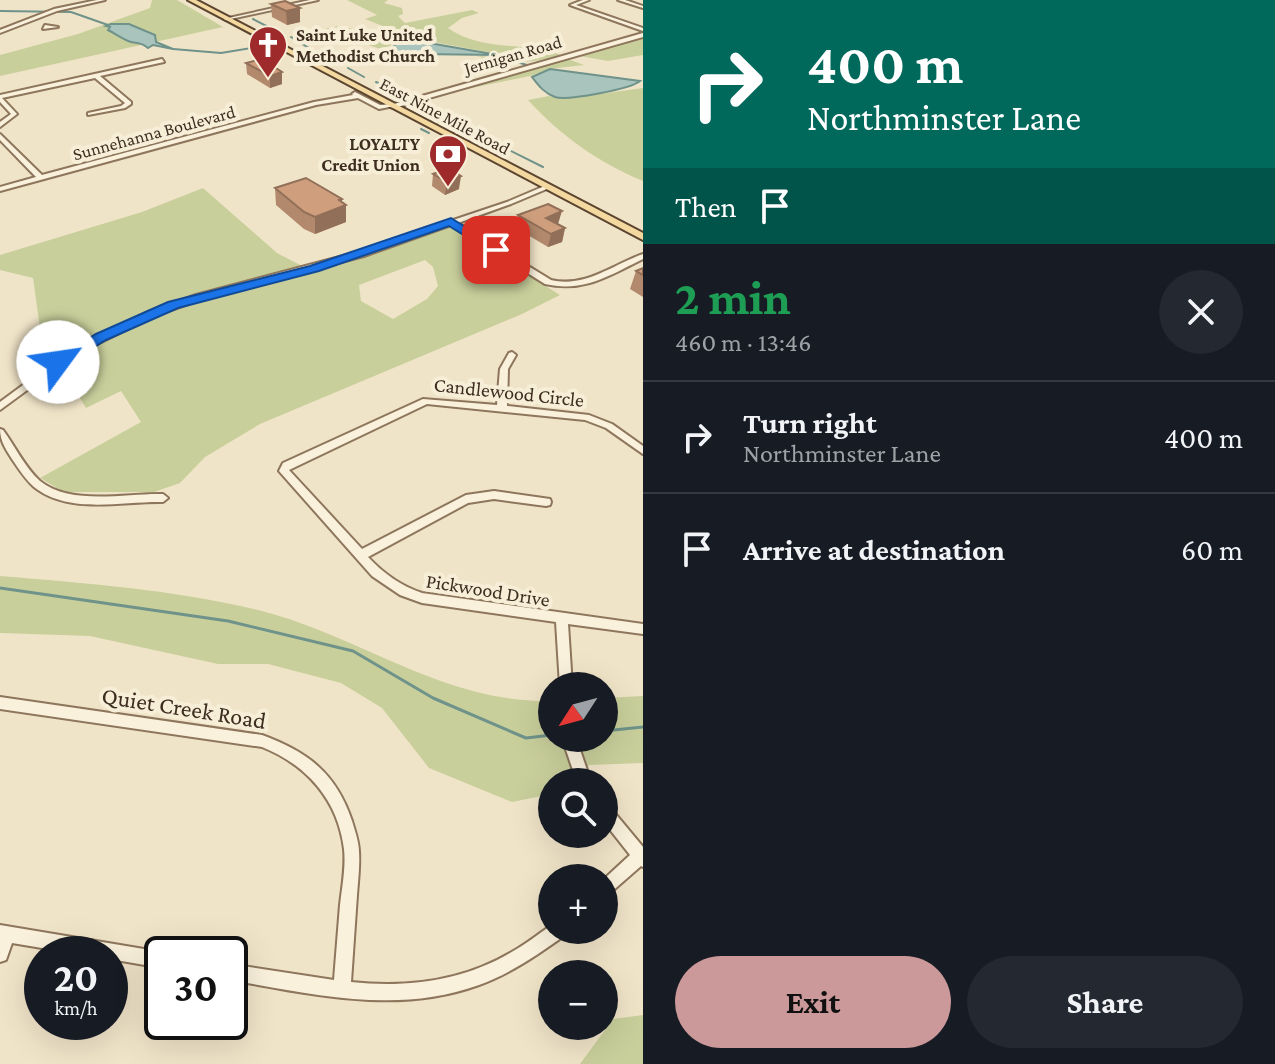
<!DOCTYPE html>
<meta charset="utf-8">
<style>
:root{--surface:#171b24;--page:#242831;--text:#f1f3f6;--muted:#9ea1a6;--line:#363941;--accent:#cc999b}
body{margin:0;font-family:"Crimson Pro",serif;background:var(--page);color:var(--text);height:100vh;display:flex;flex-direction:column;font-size:30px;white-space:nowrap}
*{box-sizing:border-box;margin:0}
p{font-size:26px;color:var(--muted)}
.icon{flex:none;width:44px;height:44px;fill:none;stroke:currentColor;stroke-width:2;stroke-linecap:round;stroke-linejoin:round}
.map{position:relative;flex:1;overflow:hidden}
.drawer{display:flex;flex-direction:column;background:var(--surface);width:632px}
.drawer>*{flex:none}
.hud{background:#00695c;color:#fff;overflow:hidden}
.needle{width:52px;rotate:234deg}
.controls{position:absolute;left:538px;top:672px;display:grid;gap:16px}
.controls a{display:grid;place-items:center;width:80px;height:80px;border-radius:50%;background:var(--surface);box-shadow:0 8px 32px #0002;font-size:40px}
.speed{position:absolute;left:24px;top:936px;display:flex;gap:16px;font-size:40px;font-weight:700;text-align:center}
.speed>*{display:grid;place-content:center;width:104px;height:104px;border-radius:50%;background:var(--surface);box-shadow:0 8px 32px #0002;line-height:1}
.speed small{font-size:20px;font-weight:400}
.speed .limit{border:4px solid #111;border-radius:12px;background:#fff;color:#111}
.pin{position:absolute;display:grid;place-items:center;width:68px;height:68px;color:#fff;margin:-34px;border-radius:16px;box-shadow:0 4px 12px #0006}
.me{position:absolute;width:88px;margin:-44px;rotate:59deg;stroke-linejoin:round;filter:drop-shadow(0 0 6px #0008)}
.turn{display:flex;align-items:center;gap:28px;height:168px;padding:0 32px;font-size:36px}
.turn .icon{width:104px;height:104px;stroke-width:2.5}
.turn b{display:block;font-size:56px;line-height:68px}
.then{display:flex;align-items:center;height:76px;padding:0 32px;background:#0003;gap:16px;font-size:30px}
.round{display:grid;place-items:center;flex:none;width:84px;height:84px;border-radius:42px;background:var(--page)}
.summary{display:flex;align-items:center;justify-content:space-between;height:136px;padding:0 32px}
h1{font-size:48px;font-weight:700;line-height:60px;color:#1e9e55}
.cta{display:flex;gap:16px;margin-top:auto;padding:16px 32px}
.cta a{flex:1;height:92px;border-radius:48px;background:var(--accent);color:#111;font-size:32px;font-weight:700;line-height:92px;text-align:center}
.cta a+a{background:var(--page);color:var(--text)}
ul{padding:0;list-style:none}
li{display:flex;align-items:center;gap:24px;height:112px;padding:0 32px;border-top:2px solid var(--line)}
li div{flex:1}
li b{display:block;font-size:30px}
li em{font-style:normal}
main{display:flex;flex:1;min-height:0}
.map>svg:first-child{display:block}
</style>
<main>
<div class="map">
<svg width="643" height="1064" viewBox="0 0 643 1064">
<rect width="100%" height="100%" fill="#f0e4c8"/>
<g fill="#c9cf9b" fill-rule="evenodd">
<polygon points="152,0 177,0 223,27 0,76 0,55 78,34 150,8"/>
<path d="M347 0H388L384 3 402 8 403 14 398 16 405 23 472 10 479 13 462 18 448 28C482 52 523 41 561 55 535 63 503 66 477 56L493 57 499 54 406 37 398 39 386 50C374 48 361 41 348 40 329 38 307 46 289 37L338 26 384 35 395 31 365 19 377 15Z"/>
<polygon points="643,36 643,55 608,61 574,55"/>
<polygon points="565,58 584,65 549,69 530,76 462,90 458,88"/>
<path d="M643 88V181C599 163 560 135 528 100L549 96 563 99Z"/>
<path d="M203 188 277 253 306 268C215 291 130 312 50 364L42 343 33 278 0 270V255L142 212Z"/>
<path d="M448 225 560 295 522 314 260 424 205 457 180 483 154 492H64L40 478 141 422 121 391 86 408 77 393 53 369 137 322 201 299 317 270ZM425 260 433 267 438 286 427 299 393 319 361 301 359 285Z"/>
<path d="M0 576C86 583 175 590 258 610 360 635 441 703 552 701V738H562L576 782H552V794L512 802 429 768 382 708 341 683 268 664H218L90 636 0 633Z"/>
<polygon points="643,696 643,763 589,765 586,770 577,738 604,738 604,698"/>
<polygon points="643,1015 643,1064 580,1064 613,1019"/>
</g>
<g fill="#a9c4bc" stroke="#6f938a" stroke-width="2">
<path d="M111 24H129L155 35 156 42 173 49 153 45 148 48C141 42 139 44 131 42 126 41 114 33 108 30L110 27 106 26Z"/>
<polygon points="400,39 406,39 498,55 417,54 389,51"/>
<path d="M550 69 640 81C631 89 567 101 555 97 544 93 539 86 532 77Z"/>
</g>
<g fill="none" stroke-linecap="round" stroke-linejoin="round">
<g stroke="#6f938a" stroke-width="2">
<polyline points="0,11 71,12 108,25"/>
<polyline points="253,19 280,33"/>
<polyline points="291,37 312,50"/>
<polyline points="295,38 342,33 395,43"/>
<polyline points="254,42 281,55"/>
<polyline points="173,49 221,53 263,46"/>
<polyline points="323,56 340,64"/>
<polyline points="496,56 527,65"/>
<polyline points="348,68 364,77"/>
<polyline points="376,82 411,97"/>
<polyline points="455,122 473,131"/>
<polyline points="421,129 429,133"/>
<polyline points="485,138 543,167"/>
<polyline points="444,141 458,148"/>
</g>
<g stroke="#6f938a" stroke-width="3">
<polyline points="0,588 228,621 353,651 433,698 526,738 552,735"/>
<polyline points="604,731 643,727"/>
</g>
<defs>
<g id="minor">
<polygon points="97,0 105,0 57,11 0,33 0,30 54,9"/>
<polygon points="310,0 318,0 226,20 224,19"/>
<polygon points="583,0 589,0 576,5 643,28 643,31 570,5"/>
<polygon points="618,0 625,0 643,6 643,8"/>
<polygon points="45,25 58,27 43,29"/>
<polygon points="162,59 164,62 100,76 131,102 131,104 125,108 88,115 88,113 121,106 125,103 95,78 2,98 17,114 0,127 0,122 11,114 0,102 0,95"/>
<polygon points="355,92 380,105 391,104 394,106 379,109 358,98 316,105 0,191 0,187 36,177 0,140 0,134 42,175 314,102 353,95 352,94"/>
<path d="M547 185 550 187 549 188 511 204 458 223 551 280C585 288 612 265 643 254V259C610 275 584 293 545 284L451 225 364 256 202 299 154 316 75 355 0 410V402L69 351 148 312 196 295 358 252 507 202Z"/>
<path d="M512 352 516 355 508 369 507 406 589 415 612 424 643 446V454L606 428 585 420 427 404 289 470 362 549 466 495 494 491 550 499 551 502 550 505 546 506 494 499 468 503 368 557C383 573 401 586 422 593L643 624V634L568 624 572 686H560L556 622 422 603 400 595 372 576 279 471 283 463 423 399 497 405 500 369 509 353Z"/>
<path d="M0 429 3 430C15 446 25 468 40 481 71 506 126 493 163 494L168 498 163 502C122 501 69 515 34 487 26 480 20 471 14 462 7 451 0 442 0 429Z"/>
<path d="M0 697 262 735C308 752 336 773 352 821 355 831 359 842 359 852 360 866 358 881 357 895 355 924 353 953 351 982 406 988 462 981 510 953 525 945 538 934 552 925V930H566L564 936C537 955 510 974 479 985 397 1015 312 994 230 980V964L334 980C336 955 338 930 340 905 342 887 346 867 344 849 338 800 307 765 262 747L0 709Z"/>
<polygon points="562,738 576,738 591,782 577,782"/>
<polygon points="604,804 609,806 643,847 643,867 641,866 609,894 604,897 604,879 630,855 604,822"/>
<polygon points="0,925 162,952 167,954 162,954 162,968 110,959 110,954 78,954 12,943 6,960 0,962"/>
</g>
<polygon id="tertiary" points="643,33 643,37 394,108 387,106"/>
<g id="primary">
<polygon points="188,0 196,0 643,233 643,240"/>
<polygon points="406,98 412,98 457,123 463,132 456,134 451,127 406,102"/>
</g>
</defs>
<use href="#minor" stroke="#8d765c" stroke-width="4"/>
<use href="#tertiary" stroke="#8d765c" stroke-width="4"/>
<use href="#primary" stroke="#5b4430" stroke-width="4"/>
<use href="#minor" fill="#faf1dc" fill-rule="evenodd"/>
<use href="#tertiary" fill="#faf1dc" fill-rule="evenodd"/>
<use href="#primary" fill="#f3d9a0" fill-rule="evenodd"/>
</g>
<g fill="#b2896c">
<polygon points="271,4 300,8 300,22 287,25 272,17"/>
<polygon points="246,63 282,72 282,84 270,88 247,74"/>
<polygon points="433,174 459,189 445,195 432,186"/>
<polygon points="275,188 342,199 342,202 346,205 346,222 315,234 304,229 276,205"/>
<polygon points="518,215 558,224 565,228 562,242 548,247 516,228"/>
<polygon points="643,268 643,297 630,289 636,271"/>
</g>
<g fill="#916f58">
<polygon points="300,8 300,22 287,25 286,11"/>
<polygon points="282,72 282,84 270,88 270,76"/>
<polygon points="461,176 459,189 445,195 447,182"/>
<polygon points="342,199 342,207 346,205 346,222 315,234 315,217"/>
<polygon points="562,211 558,224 543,231 546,218"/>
<polygon points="565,228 562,242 548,247 551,234"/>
</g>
<g fill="#cf9f7d" stroke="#916f58" stroke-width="2">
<polygon points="285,1 300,8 286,11 271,4"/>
<polygon points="262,59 282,72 270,76 246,63"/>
<polygon points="448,168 461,176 447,182 433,174"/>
<polygon points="306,178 342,199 339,200 346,205 315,217 304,212 275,188"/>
<polygon points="548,204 562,211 546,218 565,228 551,234 518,215"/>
<polygon points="643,268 643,275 636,271"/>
</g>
<polygon fill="#1a73e8" stroke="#114b97" stroke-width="2" points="451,218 502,250 491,252 449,226 319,271 178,308 106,340 63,366 58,367 51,362 96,334 168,302 310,266"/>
<defs>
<symbol id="church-pin" viewBox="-11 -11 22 30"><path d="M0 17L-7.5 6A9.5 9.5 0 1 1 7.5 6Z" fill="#9e2a2b" stroke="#f7eed8"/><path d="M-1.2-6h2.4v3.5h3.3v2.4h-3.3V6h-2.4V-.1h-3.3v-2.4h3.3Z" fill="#fff"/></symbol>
<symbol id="bank-pin" viewBox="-11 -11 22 30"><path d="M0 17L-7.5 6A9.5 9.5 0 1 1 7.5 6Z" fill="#9e2a2b" stroke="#f7eed8"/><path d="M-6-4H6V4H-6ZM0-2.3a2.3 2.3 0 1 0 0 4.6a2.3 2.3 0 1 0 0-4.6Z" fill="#fff"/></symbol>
</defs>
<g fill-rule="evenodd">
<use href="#church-pin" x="246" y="23" width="44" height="60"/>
<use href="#bank-pin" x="426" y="132" width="44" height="60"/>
</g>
<g text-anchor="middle" stroke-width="8" stroke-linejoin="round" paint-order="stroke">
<g font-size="18" font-weight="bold" fill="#3d2e20" stroke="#f7eed8" text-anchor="start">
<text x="296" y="41">Saint Luke United<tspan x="296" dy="21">Methodist Church</tspan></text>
<text x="420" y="150" text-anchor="end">LOYALTY<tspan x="420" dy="21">Credit Union</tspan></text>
</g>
<g font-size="18" fill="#3d2e20" stroke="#f7eed8">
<text transform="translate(513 55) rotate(-16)" y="6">Jernigan Road</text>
<text transform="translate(445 116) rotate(28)" y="6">East Nine Mile Road</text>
<text transform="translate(154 133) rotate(-15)" y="6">Sunnehanna Boulevard</text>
</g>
<g font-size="20" fill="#3d2e20" stroke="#f7eed8">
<text transform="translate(509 392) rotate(6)" y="7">Candlewood Circle</text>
<text transform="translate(488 590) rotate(9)" y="7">Pickwood Drive</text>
</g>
<g font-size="24" fill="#3d2e20" stroke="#f7eed8">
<text transform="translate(184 708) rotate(9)" y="8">Quiet Creek Road</text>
</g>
</g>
</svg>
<div class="controls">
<a><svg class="needle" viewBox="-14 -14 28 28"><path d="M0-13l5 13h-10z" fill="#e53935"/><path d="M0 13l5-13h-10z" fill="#9ea1a6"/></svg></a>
<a><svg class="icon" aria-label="search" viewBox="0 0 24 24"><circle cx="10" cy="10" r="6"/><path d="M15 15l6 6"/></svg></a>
<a>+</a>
<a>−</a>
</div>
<div class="speed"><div>20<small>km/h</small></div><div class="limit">30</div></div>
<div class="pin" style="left:496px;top:250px;background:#d93025"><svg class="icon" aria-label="arrive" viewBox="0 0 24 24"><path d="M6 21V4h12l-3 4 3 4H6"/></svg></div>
<svg class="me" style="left:58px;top:362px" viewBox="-20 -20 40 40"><circle r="19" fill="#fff"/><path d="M0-13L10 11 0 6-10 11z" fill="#1a73e8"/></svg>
</div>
<section class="drawer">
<div class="hud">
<div class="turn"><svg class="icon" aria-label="right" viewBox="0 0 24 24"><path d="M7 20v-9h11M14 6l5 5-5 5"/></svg><div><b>400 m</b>Northminster Lane</div></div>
<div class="then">Then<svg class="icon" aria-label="arrive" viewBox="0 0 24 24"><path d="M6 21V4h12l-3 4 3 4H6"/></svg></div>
</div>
<div class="summary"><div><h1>2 min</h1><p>460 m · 13:46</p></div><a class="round"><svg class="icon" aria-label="close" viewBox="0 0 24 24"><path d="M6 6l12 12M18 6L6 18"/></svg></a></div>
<ul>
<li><svg class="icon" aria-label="right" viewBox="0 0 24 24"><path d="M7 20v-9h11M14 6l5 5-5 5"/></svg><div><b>Turn right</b><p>Northminster Lane</p></div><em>400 m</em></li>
<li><svg class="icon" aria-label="arrive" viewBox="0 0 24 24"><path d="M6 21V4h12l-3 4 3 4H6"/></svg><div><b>Arrive at destination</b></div><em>60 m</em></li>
</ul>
<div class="cta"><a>Exit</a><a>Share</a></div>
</section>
</main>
